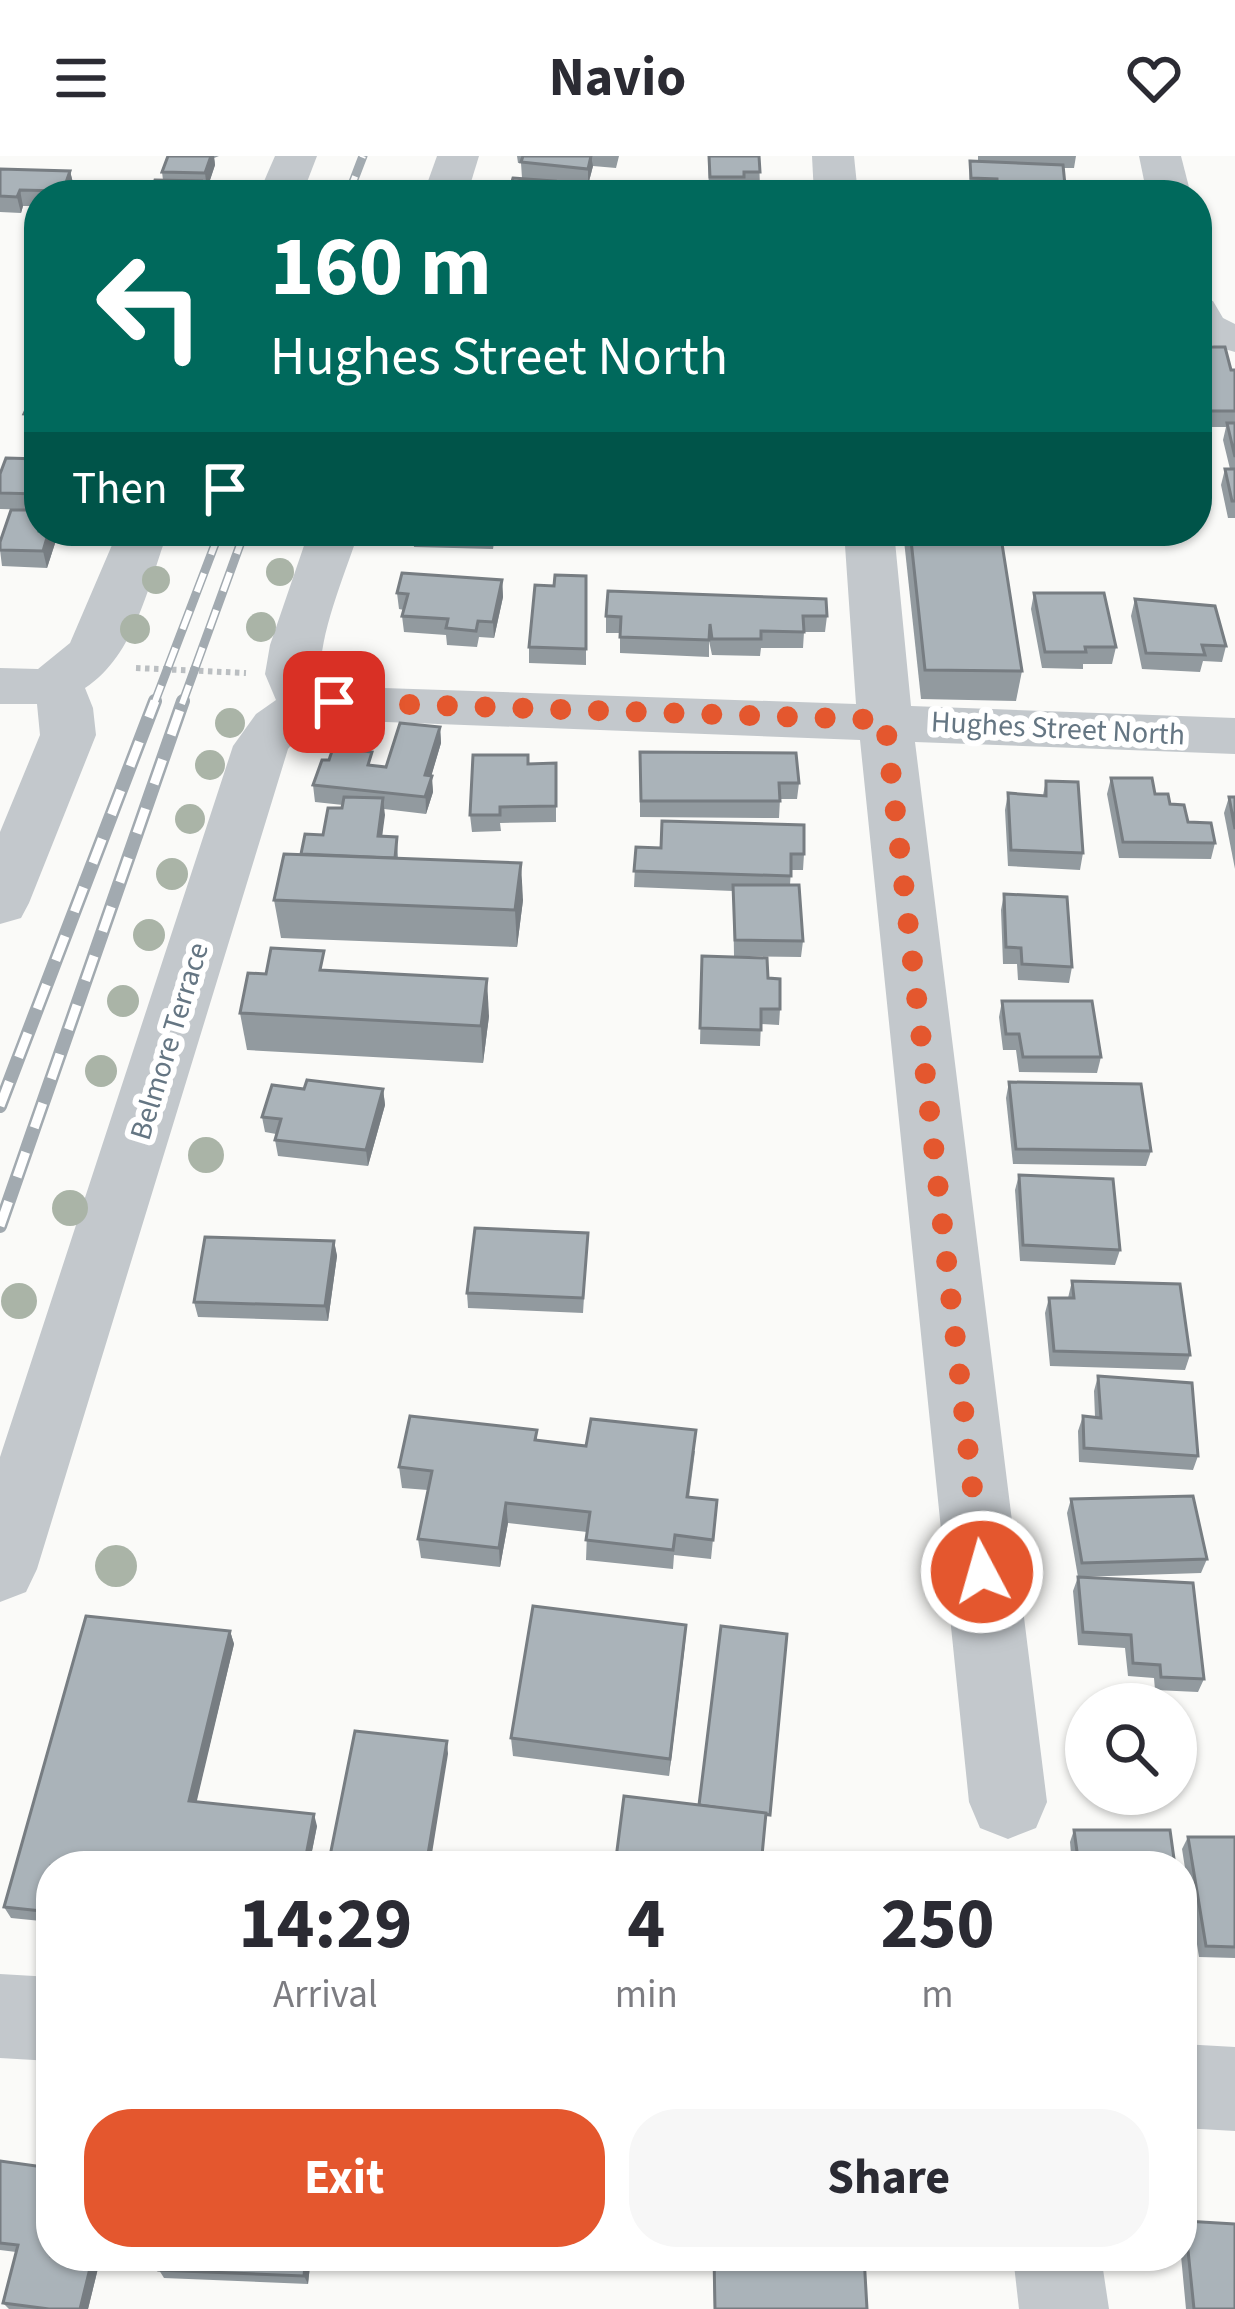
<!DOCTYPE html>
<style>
:root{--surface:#fff;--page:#f7f7f7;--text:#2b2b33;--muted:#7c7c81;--accent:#e4572e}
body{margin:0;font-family:"Source Sans 3",sans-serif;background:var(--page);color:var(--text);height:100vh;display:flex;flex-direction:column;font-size:45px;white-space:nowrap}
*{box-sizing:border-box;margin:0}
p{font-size:39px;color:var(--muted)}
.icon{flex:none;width:66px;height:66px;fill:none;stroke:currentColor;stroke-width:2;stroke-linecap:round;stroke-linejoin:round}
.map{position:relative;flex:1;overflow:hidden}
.details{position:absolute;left:36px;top:1695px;width:1161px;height:420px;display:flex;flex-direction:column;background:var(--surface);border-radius:48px;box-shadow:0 3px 9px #0004}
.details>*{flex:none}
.top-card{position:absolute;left:24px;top:24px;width:1188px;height:366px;border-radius:48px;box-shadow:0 3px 9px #0004;background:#00695c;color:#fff;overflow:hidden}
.fabs{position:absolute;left:1065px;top:1527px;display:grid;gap:24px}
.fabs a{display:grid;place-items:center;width:132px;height:132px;border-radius:50%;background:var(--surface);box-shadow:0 3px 9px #0004;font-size:60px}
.pin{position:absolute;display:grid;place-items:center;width:102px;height:102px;color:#fff;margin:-51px;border-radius:24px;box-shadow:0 6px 18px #0006}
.me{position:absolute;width:132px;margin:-66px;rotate:354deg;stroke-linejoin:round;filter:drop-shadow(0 0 9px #0008)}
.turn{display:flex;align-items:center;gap:42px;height:252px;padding:0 48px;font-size:54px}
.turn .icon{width:156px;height:156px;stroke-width:2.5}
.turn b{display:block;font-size:84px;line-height:102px}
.then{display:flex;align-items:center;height:114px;padding:0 48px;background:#0003;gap:24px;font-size:45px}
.eta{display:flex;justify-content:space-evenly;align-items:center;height:204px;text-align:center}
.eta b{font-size:72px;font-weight:700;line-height:84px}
.primary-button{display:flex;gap:24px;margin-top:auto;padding:24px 48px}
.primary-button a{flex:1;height:138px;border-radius:48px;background:var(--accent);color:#fff;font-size:48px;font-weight:700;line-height:138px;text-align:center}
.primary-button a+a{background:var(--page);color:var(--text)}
header{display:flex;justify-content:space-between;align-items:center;height:156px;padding:0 48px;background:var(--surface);font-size:54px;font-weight:700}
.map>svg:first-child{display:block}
</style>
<header><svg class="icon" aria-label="menu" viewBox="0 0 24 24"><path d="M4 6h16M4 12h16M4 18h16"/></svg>Navio<svg class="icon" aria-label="heart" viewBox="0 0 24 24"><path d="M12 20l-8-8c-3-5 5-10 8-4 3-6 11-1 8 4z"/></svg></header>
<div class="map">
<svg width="1235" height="2153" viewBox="0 0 1235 2153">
<rect width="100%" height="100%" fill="#fafaf8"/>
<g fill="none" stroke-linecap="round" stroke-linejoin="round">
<polyline stroke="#bbbfc2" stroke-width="6" stroke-dasharray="4.5 4.5" stroke-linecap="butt" points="136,512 246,517"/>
<g fill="#c3c8cc" fill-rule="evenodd">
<polygon points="275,0 317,0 302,39 258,39"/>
<polygon points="437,0 479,0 467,39 423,39"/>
<polygon points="812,0 854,0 858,39 814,39"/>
<polygon points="1139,0 1181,0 1191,39 1147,39"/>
<polygon points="1197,141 1213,145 1223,162 1235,168 1235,196 1197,185"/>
<path d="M118 375H168C149 427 135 500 85 532L93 552 96 579 29 747 21 762 0 768V676L40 579 37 548H0V512L38 513 70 487Z"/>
<path d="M309 375H359C348 411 310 497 324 530L856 548 844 375H894L911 550 1235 562V598L915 586 1047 1646 1036 1672 1008 1683 980 1672 969 1646 860 584 334 564C314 567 301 577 288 593L37 1413 26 1436 0 1446V1301L233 590 256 558 276 544 265 518 270 489Z"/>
<polygon points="0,1818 51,1821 51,1905 0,1902"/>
<polygon points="1182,1888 1235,1891 1235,1975 1182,1972"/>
<polygon points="1013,2100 1101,2100 1109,2153 1019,2153"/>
</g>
<defs>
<g id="rail-far1">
<polyline points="348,39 363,0"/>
<polyline points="154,548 220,375"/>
<polyline points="182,548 245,375"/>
</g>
<g id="rail">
<polyline points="0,950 155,545"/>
<polyline points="0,1070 183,545"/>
</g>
</defs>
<use href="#rail-far1" stroke="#a2aab0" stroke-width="9"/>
<use href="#rail" stroke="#a2aab0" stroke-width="14"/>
<use href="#rail-far1" stroke="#fff" stroke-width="6" stroke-dasharray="20" stroke-linecap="butt"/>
<use href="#rail" stroke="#fff" stroke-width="9" stroke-dasharray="26" stroke-linecap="butt"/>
</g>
<g fill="#aab4a7">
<circle cx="280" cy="416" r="14"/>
<circle cx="156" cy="424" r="14"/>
<circle cx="261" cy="471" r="15"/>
<circle cx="135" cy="473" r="15"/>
<circle cx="230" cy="567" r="15"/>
<circle cx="210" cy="609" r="15"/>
<circle cx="190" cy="663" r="15"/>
<circle cx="172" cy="718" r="16"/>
<circle cx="149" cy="779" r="16"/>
<circle cx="123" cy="845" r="16"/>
<circle cx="101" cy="915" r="16"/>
<circle cx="206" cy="999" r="18"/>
<circle cx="70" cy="1052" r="18"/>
<circle cx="19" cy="1145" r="18"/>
<circle cx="116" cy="1410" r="21"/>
</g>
<g fill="#929a9f">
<polygon points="168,0 219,0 214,2 215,9 207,33 163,24 162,16"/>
<polygon points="517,0 619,0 616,12 593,10 588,29 522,22 521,7 518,7"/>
<polygon points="708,0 759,0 760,32 743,32 743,37 709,37"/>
<polygon points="978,0 1076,0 1074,12 1063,12 1066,39 969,38 970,5 978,5"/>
<polygon points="0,13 70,15 74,31 70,39 39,39 39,50 23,50 21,57 0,56"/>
<polygon points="39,130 39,159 34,158 30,142"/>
<polygon points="1197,191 1231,214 1235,214 1235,362 1228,362 1221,329 1225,313 1230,313 1223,284 1226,271 1197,271"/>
<polygon points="39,228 39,275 28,275 24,258"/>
<polygon points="39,303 39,354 0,353 0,318"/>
<polygon points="39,375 59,375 47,412 2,410 0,394"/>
<polygon points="412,375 496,375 493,393 414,391"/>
<polygon points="903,375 1000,375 1022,515 1016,545 921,543"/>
<polygon points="586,420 586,509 529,507 529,491 554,430"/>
<polygon points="502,424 503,441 494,482 479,481 477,491 447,489 446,479 404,476 402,460 404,454 399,453 397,437"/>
<polygon points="1034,437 1116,491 1112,508 1083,508 1083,513 1042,512 1031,453"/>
<polygon points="1135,443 1226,490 1222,506 1203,505 1200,516 1142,513 1131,460"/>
<polygon points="606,460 827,460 825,476 804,476 803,492 761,492 760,500 712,499 709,485 709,501 620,497 620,477 606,477"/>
<polygon points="440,571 441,587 431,620 433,636 426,658 384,653 382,680 397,681 398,702 523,744 517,791 281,782 274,744 301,698 323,679 342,652 343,649 315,646 313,629 373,609 386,611"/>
<polygon points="640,596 799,627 797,643 780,643 779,662 640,661"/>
<polygon points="556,607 556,666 500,667 501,675 472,676 470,659 528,608"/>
<polygon points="1111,622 1155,638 1170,648 1188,666 1215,687 1211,703 1119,702 1107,638"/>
<polygon points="1046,625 1083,697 1080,714 1008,710 1005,654 1008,637 1043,639"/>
<polygon points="1229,641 1235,641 1235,713 1224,657"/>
<polygon points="636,691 804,698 803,714 791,714 790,729 803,785 801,801 734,800 733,735 634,731"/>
<polygon points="1004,738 1072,811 1069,827 1018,824 1017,808 1003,808 1001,754"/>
<polygon points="702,800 768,822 780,853 779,869 761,868 760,890 700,888"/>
<polygon points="327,814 489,860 483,907 247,894 240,857 266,818"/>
<polygon points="1002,845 1101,901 1097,917 1019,916 1016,894 1003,894 999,861"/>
<polygon points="1009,926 1151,995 1146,1010 1013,1008 1006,942"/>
<polygon points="304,933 383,933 385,949 368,1010 278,1000 275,984 276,978 265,976 262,961"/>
<polygon points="1019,1019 1120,1094 1115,1109 1020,1105 1015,1034"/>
<polygon points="588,1077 583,1157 468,1152 467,1137"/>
<polygon points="334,1085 337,1100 328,1165 198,1161 194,1146"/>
<polygon points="1072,1125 1190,1199 1185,1214 1050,1210 1045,1157 1049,1142 1068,1142"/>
<polygon points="1098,1220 1198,1300 1193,1314 1079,1306 1078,1275 1083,1260 1095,1261 1094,1235"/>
<polygon points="537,1274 537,1284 586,1290 695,1295 689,1342 717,1344 711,1403 674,1399 673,1413 586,1404 587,1376 508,1367 500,1411 421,1402 418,1383 428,1334 402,1332 399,1311"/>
<polygon points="1071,1343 1207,1403 1201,1417 1078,1421 1067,1357"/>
<polygon points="1078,1421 1204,1523 1198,1536 1155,1534 1154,1522 1128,1520 1125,1492 1078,1489 1073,1435"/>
<polygon points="686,1469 669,1620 513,1600 511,1582"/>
<polygon points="230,1475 234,1488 196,1645 317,1670 309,1710 51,1710 51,1766 11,1762 4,1751"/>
<polygon points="1074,1674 1175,1710 1072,1710 1070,1686"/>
<polygon points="1188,1681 1235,1681 1235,1802 1199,1801 1182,1693"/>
<polygon points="0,2005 51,2100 101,2100 88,2153 9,2153 3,2147 16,2096 0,2094"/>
<polygon points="1185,2065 1235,2153 1186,2153 1181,2100 1182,2069"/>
<polygon points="161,2100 311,2100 308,2128 164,2122 159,2114"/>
<polygon points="641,2100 864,2100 867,2153 714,2153 713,2108 641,2107"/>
</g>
<g fill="#777d82">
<polygon points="211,0 214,0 215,9 207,33 205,17"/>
<polygon points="591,0 593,10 588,29 588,13"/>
<polygon points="70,15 74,31 70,39 63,39 63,35"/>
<polygon points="20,34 23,50 21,57 17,41"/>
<polygon points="49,375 59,375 47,412 43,395"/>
<polygon points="502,424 503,441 494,482 493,466"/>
<polygon points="440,571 441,587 429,628 432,620 433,636 426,658 425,619"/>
<polygon points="383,642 385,659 380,696 378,680"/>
<polygon points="521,707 523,744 517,791 515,754"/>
<polygon points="487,823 489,860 483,907 481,870"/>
<polygon points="383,933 385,949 368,1010 366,994"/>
<polygon points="334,1085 337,1100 328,1165 325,1150"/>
<polygon points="506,1347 508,1367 500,1411 499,1392"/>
<polygon points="686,1469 685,1488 669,1620 670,1603"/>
<polygon points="230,1475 234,1488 194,1657 189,1645"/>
<polygon points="447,1585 448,1598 430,1710 426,1710"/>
<polygon points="314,1658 317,1670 309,1710 304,1710"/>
<polygon points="93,2100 101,2100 88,2153 80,2153"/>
<polygon points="306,2100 311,2100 308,2128 304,2120"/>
</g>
<g fill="#aab3b9" stroke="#777d82" stroke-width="3">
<polygon points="168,0 211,0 205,17 162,16"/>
<polygon points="523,0 591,0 588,13 521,6"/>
<polygon points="709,0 759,0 760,16 744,16 744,21 710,21"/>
<polygon points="970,5 1063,9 1066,39 982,39 998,39 997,23 971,22"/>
<polygon points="0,13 70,15 63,35 20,34 17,41 0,40"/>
<polygon points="513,22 555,25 551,39 508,39"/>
<polygon points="155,24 201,25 196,39 150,39"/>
<polygon points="718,35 760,39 717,39"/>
<polygon points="34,130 39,130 39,142 30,142"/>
<polygon points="1197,191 1225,191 1231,214 1235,214 1235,255 1197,255"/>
<polygon points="38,228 39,259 24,258"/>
<polygon points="1227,267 1235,267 1235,301"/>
<polygon points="6,302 39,303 39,338 0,337 0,318"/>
<polygon points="1225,313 1235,313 1235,345 1232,345"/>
<polygon points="11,354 39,354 39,375 49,375 43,395 0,394 0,386"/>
<polygon points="439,375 493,375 492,377"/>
<polygon points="910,375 1000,375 1022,515 925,514"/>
<polygon points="402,417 502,424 493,466 478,465 476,475 446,472 448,463 402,460 408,438 397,437"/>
<polygon points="555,419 586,420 586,493 529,491 535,429 554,430"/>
<polygon points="608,435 826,443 827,460 803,460 804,476 761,475 761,483 712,483 710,468 709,484 620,481 621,461 606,460"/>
<polygon points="1034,437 1104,437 1116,491 1085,491 1086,496 1045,496"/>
<polygon points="1135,443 1215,450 1226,490 1202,489 1205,499 1146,497"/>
<polygon points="400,567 440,571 425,619 432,620 425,641 313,629 322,604 329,604 333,592 372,596 368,609 386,611"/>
<polygon points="640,596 796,597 799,627 779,627 780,645 641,645"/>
<polygon points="473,599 528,599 528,608 556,607 556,650 500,651 500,659 470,659"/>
<polygon points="1111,622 1152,622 1155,638 1168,638 1170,648 1184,649 1188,666 1211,667 1215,687 1123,686"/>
<polygon points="1046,625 1078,626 1083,697 1011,694 1008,637 1046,640"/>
<polygon points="344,641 383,642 378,680 397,681 395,702 301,698 305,678 323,679 328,652 342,652"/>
<polygon points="1229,641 1235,641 1235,673"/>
<polygon points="662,665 804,669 804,698 791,698 791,720 634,715 636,691 661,692"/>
<polygon points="284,698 521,707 515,754 274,744"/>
<polygon points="733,729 799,729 803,785 735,784"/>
<polygon points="1004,738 1067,741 1072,811 1022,808 1021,792 1006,791"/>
<polygon points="271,792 324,795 320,814 487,823 481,870 240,857 248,817 266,818"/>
<polygon points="702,800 767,802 768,822 780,823 780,853 761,853 761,874 700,872"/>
<polygon points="1002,845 1092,845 1101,901 1023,901 1019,878 1006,878"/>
<polygon points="307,924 383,933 366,994 275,984 281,963 262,961 272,929 304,933"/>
<polygon points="1009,926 1141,928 1151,995 1016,993"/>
<polygon points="1019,1019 1113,1023 1120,1094 1023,1089"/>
<polygon points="475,1072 588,1077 583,1142 467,1137"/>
<polygon points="205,1081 334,1085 325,1150 194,1146"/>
<polygon points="1072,1125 1180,1128 1190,1199 1054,1195 1049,1142 1074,1142"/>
<polygon points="1098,1220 1192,1227 1198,1300 1084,1292 1083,1260 1101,1262"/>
<polygon points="410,1260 537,1274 535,1284 586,1290 591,1263 696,1274 687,1341 717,1344 713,1384 675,1379 673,1394 586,1384 590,1356 506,1347 499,1392 418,1383 432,1315 399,1311"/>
<polygon points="1193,1340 1207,1403 1082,1407 1071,1343"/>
<polygon points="1078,1421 1193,1427 1204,1523 1161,1521 1160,1509 1133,1507 1131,1479 1083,1476"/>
<polygon points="533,1450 686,1469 670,1603 511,1582"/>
<polygon points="86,1460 230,1475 189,1645 314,1658 304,1710 51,1710 51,1756 4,1751"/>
<polygon points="721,1470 787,1478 770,1659 699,1649"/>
<polygon points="355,1575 447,1585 426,1710 328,1710"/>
<polygon points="624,1640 766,1657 761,1710 615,1710"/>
<polygon points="1074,1674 1170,1674 1175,1710 1079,1710"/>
<polygon points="1188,1681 1235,1681 1235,1791 1206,1790"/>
<polygon points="1182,1755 1187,1792 1182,1792"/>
<polygon points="0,2005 51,2012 51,2100 93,2100 80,2153 49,2153 3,2147 18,2089 0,2087"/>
<polygon points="1185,2065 1235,2068 1235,2153 1194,2153"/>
<polygon points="161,2100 306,2100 304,2120 159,2114"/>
<polygon points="689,2100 864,2100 867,2153 715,2153 714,2100"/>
</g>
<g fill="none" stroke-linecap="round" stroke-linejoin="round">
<polyline stroke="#e4572e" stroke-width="21" stroke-dasharray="0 37.8" points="334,546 885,564 982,1416"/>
</g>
<g text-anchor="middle" stroke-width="12" stroke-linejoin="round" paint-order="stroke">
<g font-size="30" fill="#657683" stroke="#fff">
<text transform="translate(1058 572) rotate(3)" y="10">Hughes Street North</text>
<text transform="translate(169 885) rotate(-73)" y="10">Belmore Terrace</text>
</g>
</g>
</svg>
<div class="fabs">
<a><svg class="icon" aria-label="search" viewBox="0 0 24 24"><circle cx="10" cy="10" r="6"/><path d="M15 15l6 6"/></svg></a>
</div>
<div class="pin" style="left:334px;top:546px;background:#d93025"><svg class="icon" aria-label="arrive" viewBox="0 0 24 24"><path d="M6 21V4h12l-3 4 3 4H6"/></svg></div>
<svg class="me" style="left:982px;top:1416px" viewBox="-20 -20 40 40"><circle r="17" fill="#e4572e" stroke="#fff" stroke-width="3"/><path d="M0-11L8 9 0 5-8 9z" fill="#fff"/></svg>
<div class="top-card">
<div class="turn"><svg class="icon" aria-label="left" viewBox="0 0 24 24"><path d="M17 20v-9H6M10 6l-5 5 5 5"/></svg><div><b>160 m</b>Hughes Street North</div></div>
<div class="then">Then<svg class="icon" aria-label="arrive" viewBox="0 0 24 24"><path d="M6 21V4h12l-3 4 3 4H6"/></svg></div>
</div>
<section class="details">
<div class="eta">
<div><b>14:29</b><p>Arrival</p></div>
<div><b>4</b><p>min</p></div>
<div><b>250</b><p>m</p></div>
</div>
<div class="primary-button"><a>Exit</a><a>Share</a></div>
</section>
</div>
